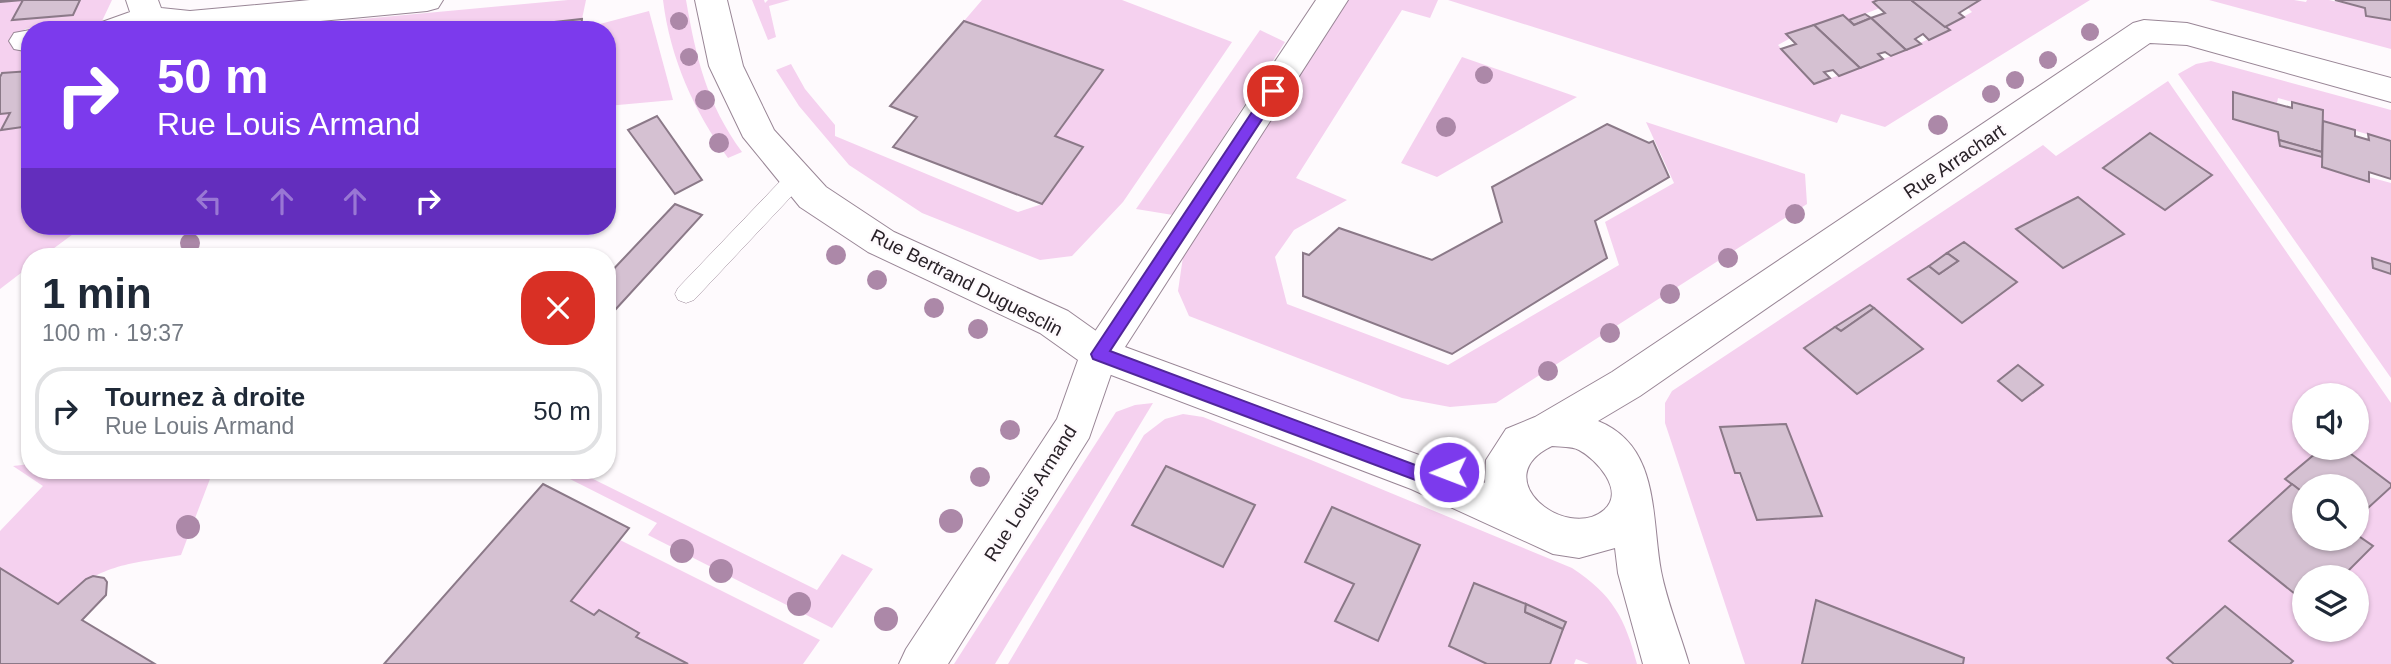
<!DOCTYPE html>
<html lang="fr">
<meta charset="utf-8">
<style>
:root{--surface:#fff;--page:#f2f2f3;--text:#1f2937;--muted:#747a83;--line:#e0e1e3}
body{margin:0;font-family:Helvetica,sans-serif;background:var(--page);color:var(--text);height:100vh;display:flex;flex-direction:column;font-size:26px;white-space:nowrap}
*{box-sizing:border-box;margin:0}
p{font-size:23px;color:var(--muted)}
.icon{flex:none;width:38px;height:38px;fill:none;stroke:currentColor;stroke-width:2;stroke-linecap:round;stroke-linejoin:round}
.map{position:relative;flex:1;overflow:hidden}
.drawer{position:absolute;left:21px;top:248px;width:595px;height:231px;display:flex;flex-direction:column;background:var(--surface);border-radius:28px;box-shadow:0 2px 5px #0004}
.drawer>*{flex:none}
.banner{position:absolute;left:21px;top:21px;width:595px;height:214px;border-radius:28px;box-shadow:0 2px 5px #0004;background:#7c3aed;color:#fff;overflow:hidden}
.fabs{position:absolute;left:2292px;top:383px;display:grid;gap:14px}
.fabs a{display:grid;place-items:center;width:77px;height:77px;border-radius:50%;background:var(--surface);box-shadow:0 2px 5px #0004;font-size:35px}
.pin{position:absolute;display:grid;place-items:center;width:60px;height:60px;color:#fff;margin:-30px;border:4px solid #fff;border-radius:50%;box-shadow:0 2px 7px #0007}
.me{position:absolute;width:77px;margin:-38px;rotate:269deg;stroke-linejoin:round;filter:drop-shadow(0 0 5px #0008)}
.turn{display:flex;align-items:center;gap:24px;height:147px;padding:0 21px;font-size:32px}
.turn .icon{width:91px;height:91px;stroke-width:2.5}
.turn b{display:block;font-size:49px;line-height:60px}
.lanes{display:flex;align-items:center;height:66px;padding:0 21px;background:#0003;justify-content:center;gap:35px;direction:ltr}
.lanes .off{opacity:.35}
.round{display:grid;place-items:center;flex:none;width:74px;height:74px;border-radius:28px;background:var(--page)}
.overview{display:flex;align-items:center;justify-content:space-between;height:119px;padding:0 21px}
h1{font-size:42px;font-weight:700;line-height:52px}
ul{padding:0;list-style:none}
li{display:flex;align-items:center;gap:21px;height:88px;margin:0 14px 10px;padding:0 7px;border:4px solid var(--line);border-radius:28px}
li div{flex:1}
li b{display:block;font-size:26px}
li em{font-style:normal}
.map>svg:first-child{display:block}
</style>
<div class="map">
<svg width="2391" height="664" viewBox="0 0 2391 664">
<rect width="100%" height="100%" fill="#fefafd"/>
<g fill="#f5d1ef" fill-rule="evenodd">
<polygon points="23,0 112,0 102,21 25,29 14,50 30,49 30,71 0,73 0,2"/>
<polygon points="568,0 586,0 582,19 472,30 243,30"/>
<path d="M663 0H686C696 58 707 104 742 152L728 158C694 111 670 58 663 0Z"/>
<polygon points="752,0 764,0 765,3 768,0 790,0 769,6 776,37 768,40"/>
<polygon points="982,0 1122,0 1232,42 1123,202 1072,256 1040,260 922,213 849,165 799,106 776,70 791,64 805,89 835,125 835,136 1018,212 1042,204 1083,147 1055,136 1103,70 964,21"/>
<polygon points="1345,0 1438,0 1430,18 1402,10 1296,178 1347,200 1294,230 1275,257 1287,304 1448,365 1619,265 1605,222 1674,183 1646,122 1805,174 1807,204 1496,403 1450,407 1402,398 1189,316 1178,291 1184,250"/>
<polygon points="1448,0 1878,0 1874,3 1880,8 1849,20 1842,15 1814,25 1778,45 1815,84 1891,56 1949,30 1945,27 1972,12 1968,8 1980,0 2090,0 1885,127 1841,114 1837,123"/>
<polygon points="2209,0 2294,0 2306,2 2307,0 2329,0 2365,8 2366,16 2391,20 2391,49"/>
<polygon points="649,11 673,100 607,106 607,30 581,29"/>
<polygon points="1260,30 1285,42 1173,215 1136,209"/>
<polygon points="1462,57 1577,97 1437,177 1401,163"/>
<polygon points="2211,61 2391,110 2391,145 2390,141 2323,121 2323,110 2278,98 2277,103 2233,92 2233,119 2278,132 2322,157 2322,167 2368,182 2369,177 2391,183 2391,264 2372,259 2373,268 2391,274 2391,378 2178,74 2196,64"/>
<path d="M2168 81 2391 403V484L2343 448H2357V396H2305V448H2322L2285 478 2292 484 2229 541 2305 602V630H2357V578L2341 577 2373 547 2357 535V518L2391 487V664H2290L2225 606 2167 657 2174 664H1745L1665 423V403L1672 391 2043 145 2056 156ZM2150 133 2212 175 2165 210 2103 168ZM2078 197 2123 234 2063 268 2017 229ZM1964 242 2016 282 1908 279ZM1870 305 1922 349 1857 394 1804 348ZM1786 424 1822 516 1757 520 1720 427Z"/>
<polygon points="10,113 2,130 30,127 30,226 84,226 42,257 30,257 30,266 0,289 0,114"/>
<polygon points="1153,403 995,664 954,664 1116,412 1135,405"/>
<path d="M1183 414 1203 417 1311 460 1572 568C1613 595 1625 618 1637 664H1589L1576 659 1574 664H1550L1565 622 1475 583 1449 646 1487 664H1008L1144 435 1165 419ZM1166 466 1255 505 1223 566 1132 525ZM1332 507 1420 545 1378 640 1336 621 1354 584 1305 562Z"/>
<path d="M30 464V471H213L181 555C125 565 101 563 58 604L0 568V531L43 486 13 466Z"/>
<polygon points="568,471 577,471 817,590 842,554 873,569 832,628 648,535 657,523 564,476"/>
<polygon points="620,540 820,640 803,664 688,664 636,637 638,633 599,611 594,615 571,601"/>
</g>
<g fill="#d5c1d2" stroke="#8b7988" stroke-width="2">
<polygon points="1,0 80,0 73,15 12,20 23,0 0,2"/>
<polygon points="1878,0 1911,0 1950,30 1929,40 1923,34 1915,39 1921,44 1906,50 1871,18 1885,13 1873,2"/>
<polygon points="1911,0 1980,0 1959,13 1964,17 1945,27"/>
<polygon points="2335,0 2391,0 2391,20 2366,16 2365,8"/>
<polygon points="1865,14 1871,18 1854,25 1849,20"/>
<polygon points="1843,15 1854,25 1871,18 1906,50 1891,56 1885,52 1878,54 1883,59 1860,68 1814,25"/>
<polygon points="582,19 581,30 526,30 528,25"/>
<polygon points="964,21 1103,70 1055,136 1083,147 1042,204 893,147 917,117 890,106"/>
<polygon points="528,25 526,30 474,30"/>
<polygon points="1814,25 1860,68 1839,76 1833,70 1824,72 1830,78 1814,84 1781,49 1796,44 1786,34"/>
<polygon points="30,71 30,126 1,130 10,113 0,114 0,77 2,73"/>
<polygon points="2233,92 2292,108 2292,102 2323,110 2322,152 2279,140 2278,132 2233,119"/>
<polygon points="657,116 702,180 675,194 628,130"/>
<polygon points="2323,121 2355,130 2355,136 2369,140 2368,134 2391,141 2391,179 2369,172 2369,182 2322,167"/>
<polygon points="1607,124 1649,143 1653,141 1669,177 1595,221 1607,258 1452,354 1303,296 1303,253 1309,255 1339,228 1432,260 1502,222 1492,187"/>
<polygon points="2150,133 2212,175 2165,210 2103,168"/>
<polygon points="2279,140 2322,152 2322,157 2280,146"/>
<polygon points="2078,197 2124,234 2063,268 2016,229"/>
<polygon points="675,204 702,215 615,310 607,307 607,276"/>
<polygon points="1964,242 2017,282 1962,323 1908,279 1929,266 1939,274 1958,261 1947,253"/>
<polygon points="1947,253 1958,261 1939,274 1929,266"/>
<polygon points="2372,258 2391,264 2391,274 2373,268"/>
<polygon points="1870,305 1874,308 1841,331 1835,327"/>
<polygon points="1874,308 1923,349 1857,394 1804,348 1835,327 1841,331"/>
<polygon points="2018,365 2043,385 2022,401 1998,381"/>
<polygon points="1786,424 1822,516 1757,520 1740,473 1735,473 1720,427"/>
<polygon points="2322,448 2343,448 2391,484 2391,487 2357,518 2357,486 2305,486 2305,494 2285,479"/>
<polygon points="1166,466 1255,505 1223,567 1132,525"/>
<polygon points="543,484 629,528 571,601 594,615 599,610 639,633 636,637 688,664 384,664"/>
<polygon points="2292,484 2305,494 2305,539 2357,539 2357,535 2373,546 2341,578 2305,578 2305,602 2229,541"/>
<polygon points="1332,507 1420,545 1378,641 1335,621 1354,584 1305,562"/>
<polygon points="0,568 58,604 86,579 93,576 104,578 107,582 106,595 82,620 155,664 0,664"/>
<polygon points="1474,583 1526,604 1525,612 1563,629 1550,664 1487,664 1449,646"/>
<polygon points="1816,600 1964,658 1963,664 1802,664"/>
<polygon points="1526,604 1566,622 1563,629 1525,612"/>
<polygon points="2225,606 2293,661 2290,664 2174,664 2167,658"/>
</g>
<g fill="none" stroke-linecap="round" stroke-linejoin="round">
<defs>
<polygon id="lane" points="796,170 803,172 806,178 803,184 694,300 686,303 678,300 675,294 678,288 789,172"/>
<g id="street">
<polygon points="126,0 158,0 161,8 190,11 310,0 443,0 438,8 427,11 224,30 97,30 102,22 130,12"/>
<path d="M1316 0H1348L1125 347 1441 463 1485 483 1486 460 1506 429 1535 417 1612 372 2133 23 2144 20 2187 23 2391 78V102L2187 45 2150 43 1640 396 1598 421C1660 446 1651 516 1661 571 1667 602 1680 633 1689 664H1643L1618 573 1615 548 1579 558 1553 554 1411 489 1085 365 1080 354ZM1552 446C1561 447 1571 446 1579 450 1596 459 1626 491 1604 510 1566 542 1485 478 1552 446Z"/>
<polygon points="30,30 30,52 14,49 9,41 14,33"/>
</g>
<polygon id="secondary" points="695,0 727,0 743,66 774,130 826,187 894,232 1068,311 1113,343 1118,354 1089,438 948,664 899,664 906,649 1057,419 1078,360 1040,333 868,252 800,207 743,137 709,66"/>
</defs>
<use href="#lane" stroke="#998696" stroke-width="1"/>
<use href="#street" stroke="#998696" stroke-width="2"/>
<use href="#secondary" stroke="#998696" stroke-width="2"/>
<use href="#lane" fill="#fff" fill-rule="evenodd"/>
<use href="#street" fill="#fff" fill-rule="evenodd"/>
<use href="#secondary" fill="#fff" fill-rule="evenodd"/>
</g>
<g fill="#ac88a8">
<circle cx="679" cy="21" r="9"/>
<circle cx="2090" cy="32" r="9"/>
<circle cx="689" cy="57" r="9"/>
<circle cx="2048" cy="60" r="9"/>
<circle cx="1484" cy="75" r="9"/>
<circle cx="2015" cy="80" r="9"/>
<circle cx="1991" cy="94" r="9"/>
<circle cx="705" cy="100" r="10"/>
<circle cx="1938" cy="125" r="10"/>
<circle cx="1446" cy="127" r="10"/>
<circle cx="719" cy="143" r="10"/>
<circle cx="1795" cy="214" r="10"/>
<circle cx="190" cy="243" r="10"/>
<circle cx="836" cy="255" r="10"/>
<circle cx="1728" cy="258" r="10"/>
<circle cx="877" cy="280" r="10"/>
<circle cx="1670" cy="294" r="10"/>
<circle cx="934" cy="308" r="10"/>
<circle cx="978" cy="329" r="10"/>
<circle cx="1610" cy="333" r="10"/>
<circle cx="1548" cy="371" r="10"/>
<circle cx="1010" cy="430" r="10"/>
<circle cx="980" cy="477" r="10"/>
<circle cx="951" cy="521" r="12"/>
<circle cx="188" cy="527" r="12"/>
<circle cx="682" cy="551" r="12"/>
<circle cx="721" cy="571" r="12"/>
<circle cx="799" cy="604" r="12"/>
<circle cx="886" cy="619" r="12"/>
</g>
<polygon fill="#7c3aed" stroke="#51269a" stroke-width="2" points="1273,86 1278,88 1278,95 1110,351 1426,469 1449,464 1455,466 1458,472 1455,477 1426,484 1093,359 1091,354 1268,88"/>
<g text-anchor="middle" stroke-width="5" stroke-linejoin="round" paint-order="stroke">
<g font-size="19" fill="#292228" stroke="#fefafd">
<text transform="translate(1954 161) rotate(-34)" y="7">Rue Arrachart</text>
<text transform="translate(967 282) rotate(27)" y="7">Rue Bertrand Duguesclin</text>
<text transform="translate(1030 493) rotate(-58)" y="7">Rue Louis Armand</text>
</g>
</g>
</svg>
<div class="fabs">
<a><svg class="icon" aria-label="sound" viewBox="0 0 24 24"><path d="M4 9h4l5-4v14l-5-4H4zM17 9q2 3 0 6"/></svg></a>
<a><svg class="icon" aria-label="search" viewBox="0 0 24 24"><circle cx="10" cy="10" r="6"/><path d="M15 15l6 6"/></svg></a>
<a><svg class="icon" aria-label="layers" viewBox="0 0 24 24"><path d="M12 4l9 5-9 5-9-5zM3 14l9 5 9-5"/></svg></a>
</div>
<div class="pin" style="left:1273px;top:91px;background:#d93025"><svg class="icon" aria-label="arrive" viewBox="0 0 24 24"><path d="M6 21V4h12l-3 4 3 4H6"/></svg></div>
<svg class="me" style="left:1449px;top:472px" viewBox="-20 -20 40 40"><circle r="17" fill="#7c3aed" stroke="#fff" stroke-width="3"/><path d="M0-11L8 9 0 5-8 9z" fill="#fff"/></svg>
<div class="banner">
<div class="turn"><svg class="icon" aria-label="right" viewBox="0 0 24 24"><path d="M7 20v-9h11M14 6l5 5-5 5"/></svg><div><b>50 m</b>Rue Louis Armand</div></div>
<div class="lanes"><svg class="icon off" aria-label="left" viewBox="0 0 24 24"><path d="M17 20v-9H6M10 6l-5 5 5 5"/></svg><svg class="icon off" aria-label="ahead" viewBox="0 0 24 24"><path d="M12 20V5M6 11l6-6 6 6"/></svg><svg class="icon off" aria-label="ahead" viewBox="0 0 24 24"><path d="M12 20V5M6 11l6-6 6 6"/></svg><svg class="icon" aria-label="right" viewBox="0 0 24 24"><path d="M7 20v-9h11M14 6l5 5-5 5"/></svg></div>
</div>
<section class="drawer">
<div class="overview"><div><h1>1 min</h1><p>100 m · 19:37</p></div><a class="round" style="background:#d93025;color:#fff"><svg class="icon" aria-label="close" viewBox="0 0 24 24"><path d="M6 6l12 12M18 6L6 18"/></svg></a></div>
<ul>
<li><svg class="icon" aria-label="right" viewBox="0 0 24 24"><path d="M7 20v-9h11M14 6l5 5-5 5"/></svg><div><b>Tournez à droite</b><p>Rue Louis Armand</p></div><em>50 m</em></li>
</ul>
</section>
</div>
